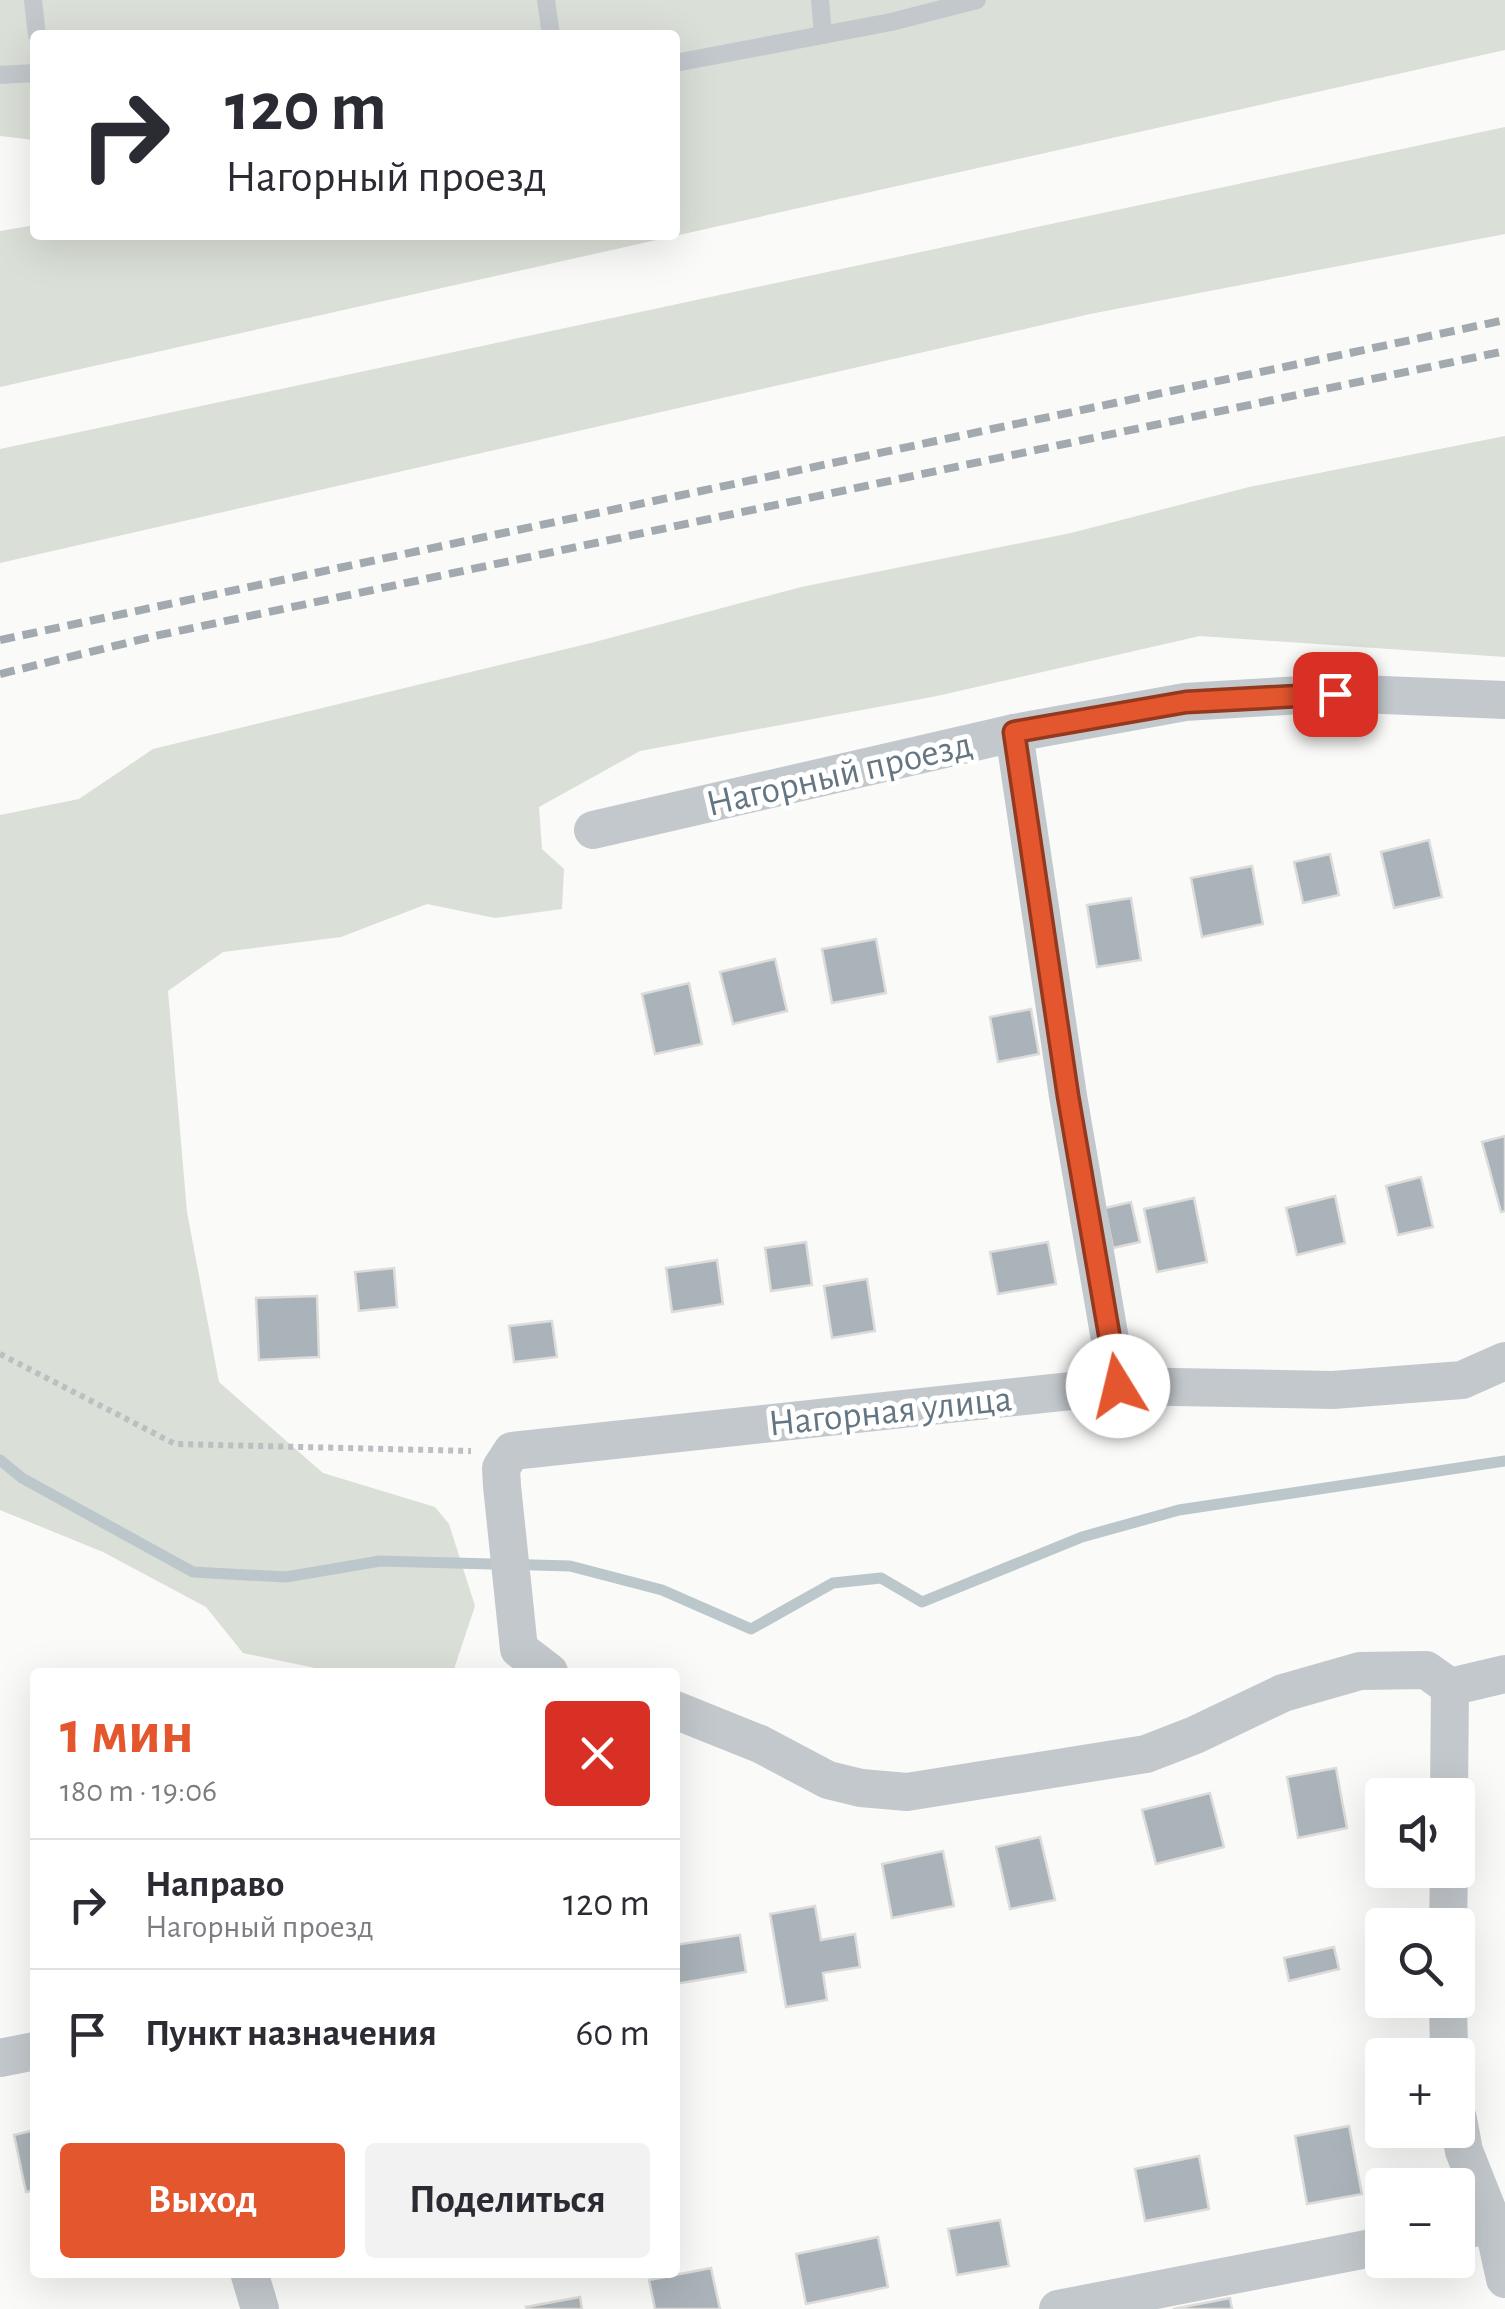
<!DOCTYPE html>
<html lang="ru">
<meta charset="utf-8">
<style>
:root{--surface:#fff;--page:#f2f2f3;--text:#2b2b33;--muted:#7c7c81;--line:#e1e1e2;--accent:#e4572e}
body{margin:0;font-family:"Alegreya Sans",sans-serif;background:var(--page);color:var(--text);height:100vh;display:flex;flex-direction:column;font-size:38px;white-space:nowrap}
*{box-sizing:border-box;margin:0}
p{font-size:32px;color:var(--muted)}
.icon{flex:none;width:55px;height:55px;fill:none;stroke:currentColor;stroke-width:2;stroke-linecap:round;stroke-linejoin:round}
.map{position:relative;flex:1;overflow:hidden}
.side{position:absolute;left:30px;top:1668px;width:650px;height:610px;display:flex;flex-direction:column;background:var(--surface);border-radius:10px;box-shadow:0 10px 40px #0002}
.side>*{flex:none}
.top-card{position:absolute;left:30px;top:30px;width:650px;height:210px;border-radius:10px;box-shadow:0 10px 40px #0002;background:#fff;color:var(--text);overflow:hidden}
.tools{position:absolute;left:1365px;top:1778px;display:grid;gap:20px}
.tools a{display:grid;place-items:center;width:110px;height:110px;border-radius:10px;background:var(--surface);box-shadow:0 10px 40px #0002;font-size:50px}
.pin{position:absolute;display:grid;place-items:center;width:85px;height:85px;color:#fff;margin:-42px;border-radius:20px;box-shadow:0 5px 15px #0006}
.me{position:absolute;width:110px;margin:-55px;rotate:351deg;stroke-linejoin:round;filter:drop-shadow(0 0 8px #0008)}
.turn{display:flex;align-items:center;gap:35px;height:210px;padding:0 30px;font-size:45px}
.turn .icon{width:130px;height:130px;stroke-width:2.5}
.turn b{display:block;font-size:70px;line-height:85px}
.round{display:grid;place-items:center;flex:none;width:105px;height:105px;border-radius:10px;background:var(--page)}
.overview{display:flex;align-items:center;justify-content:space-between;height:170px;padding:0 30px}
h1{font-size:60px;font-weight:700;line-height:75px;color:var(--accent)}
.primary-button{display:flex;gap:20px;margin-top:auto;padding:20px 30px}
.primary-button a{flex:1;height:115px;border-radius:10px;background:var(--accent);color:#fff;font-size:40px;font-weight:700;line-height:115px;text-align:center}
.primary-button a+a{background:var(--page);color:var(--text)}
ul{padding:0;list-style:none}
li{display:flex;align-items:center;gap:30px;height:130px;padding:0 30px;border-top:2px solid var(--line)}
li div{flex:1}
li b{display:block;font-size:38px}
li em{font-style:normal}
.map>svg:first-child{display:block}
</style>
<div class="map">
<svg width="1505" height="2309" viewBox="0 0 1505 2309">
<rect width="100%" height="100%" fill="#fafaf8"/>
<g fill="#dadfd7">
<polygon points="0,0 1505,0 1505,50 0,387 0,231 35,225 35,235 675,235 675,35 35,35 35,140 0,136"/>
<polygon points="1505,127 1505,234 1090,314 0,563 0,449"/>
<polygon points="1505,436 1505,657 1200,636 937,696 640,751 539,807 542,849 564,869 562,909 495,918 427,904 341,937 223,952 168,991 187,1212 219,1382 323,1473 435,1507 449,1524 475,1606 454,1669 429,1672 334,1672 243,1653 206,1607 103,1552 0,1510 0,815 79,799 153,749 591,643 801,587 1071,533 1249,487"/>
</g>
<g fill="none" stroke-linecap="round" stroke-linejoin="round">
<polyline stroke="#bbc7cb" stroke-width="11" points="0,1460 22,1478 193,1572 286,1577 380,1561 570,1566 662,1590 751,1629 833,1583 881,1578 922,1602 1082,1537 1179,1510 1505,1461"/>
</g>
<g fill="#aab3b9" stroke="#dcdcda" stroke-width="2.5">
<polygon points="1429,840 1442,897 1394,908 1381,852"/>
<polygon points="1330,854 1339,895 1303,903 1294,862"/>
<polygon points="1252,866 1263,924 1202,937 1191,878"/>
<polygon points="1131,898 1141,960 1097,967 1087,905"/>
<polygon points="876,939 886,993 832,1003 822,949"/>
<polygon points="775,959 787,1011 733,1024 720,972"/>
<polygon points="689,983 702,1044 655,1054 642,994"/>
<polygon points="1031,1009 1039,1054 998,1062 990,1017"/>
<polygon points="1505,1136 1505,1211 1501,1212 1482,1142"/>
<polygon points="1421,1177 1433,1227 1398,1235 1386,1186"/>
<polygon points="1335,1196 1345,1243 1297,1255 1286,1208"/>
<polygon points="1194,1198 1207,1262 1157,1272 1144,1209"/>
<polygon points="1131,1202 1140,1242 1113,1248 1105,1208"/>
<polygon points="806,1242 812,1285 771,1291 765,1248"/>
<polygon points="1048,1242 1056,1284 998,1294 990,1252"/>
<polygon points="717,1260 723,1304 672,1312 666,1268"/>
<polygon points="394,1268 397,1307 359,1311 355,1272"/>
<polygon points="867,1279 875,1331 832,1338 824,1286"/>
<polygon points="317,1296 319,1357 259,1360 256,1298"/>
<polygon points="552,1321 557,1357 514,1362 509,1326"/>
<polygon points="1336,1768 1347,1828 1298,1838 1287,1777"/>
<polygon points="1210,1793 1224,1847 1156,1864 1142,1810"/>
<polygon points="1040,1837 1055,1900 1010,1909 996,1847"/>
<polygon points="943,1851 954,1906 892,1918 882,1864"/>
<polygon points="815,1906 821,1940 855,1934 860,1967 823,1973 827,2000 786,2007 770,1914"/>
<polygon points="740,1935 746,1972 675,1984 675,1945"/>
<polygon points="1334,1947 1339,1969 1289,1981 1284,1958"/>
<polygon points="1349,2126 1362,2194 1307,2204 1295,2136"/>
<polygon points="35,2130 35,2190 26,2192 14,2135"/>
<polygon points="1199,2156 1209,2209 1145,2221 1135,2169"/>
<polygon points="1000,2220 1009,2266 957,2275 948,2229"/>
<polygon points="878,2237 888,2287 806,2304 796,2254"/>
<polygon points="711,2268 720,2309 655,2309 649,2280"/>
<polygon points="580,2297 582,2309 527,2309 526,2307"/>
<polygon points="1230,2298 1232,2309 1173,2309"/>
</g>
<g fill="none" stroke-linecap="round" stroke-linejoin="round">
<polyline stroke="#bbbfc2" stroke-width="6" stroke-dasharray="5 5" stroke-linecap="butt" points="0,1354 175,1444 471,1451"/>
<g stroke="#c3c8cc" stroke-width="18">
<polyline points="33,0 37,35"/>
<polyline points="546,0 551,35"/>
<polyline points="820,0 823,35"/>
<polyline points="675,63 891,22 977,0"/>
<polyline points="0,75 35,73"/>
</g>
<g stroke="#c3c8cc" stroke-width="38">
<polyline points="1014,733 1068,1096 1118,1386"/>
<polyline points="593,830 1014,733 1185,702 1335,693 1505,700"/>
<polyline points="549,1672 519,1649 502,1486 501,1468 512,1451 1118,1386 1333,1390 1462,1380 1505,1361"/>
<polyline points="675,1710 760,1744 828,1780 861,1788 907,1792 1146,1754 1195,1735 1283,1693 1360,1671 1426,1670 1450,1687 1505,1674"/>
<polyline points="1449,1795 1450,1687"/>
<polyline points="1448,1925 1449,1870"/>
<polyline points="1448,2000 1449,2055"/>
<polyline points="0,2058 35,2051"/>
<polyline points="1458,2119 1464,2151 1493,2224 1505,2279"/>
<polyline points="1458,2231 1505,2222"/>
<polyline points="249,2272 260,2309"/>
<polyline points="1058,2309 1382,2246"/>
</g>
<g stroke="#a2aab0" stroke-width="8" stroke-dasharray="15 8" stroke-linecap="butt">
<polyline points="0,640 1505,320"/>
<polyline points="0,674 155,636 1505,351"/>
</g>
</g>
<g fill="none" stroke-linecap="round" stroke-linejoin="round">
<defs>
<polyline id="route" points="1118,1386 1068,1096 1014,732 1186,702 1335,694"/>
</defs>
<use href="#route" stroke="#94391e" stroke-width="25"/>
<use href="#route" stroke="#e4572e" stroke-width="18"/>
</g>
<g text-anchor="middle" stroke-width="10" stroke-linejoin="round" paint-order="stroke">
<g font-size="38" fill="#657683" stroke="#fff">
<text transform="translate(839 773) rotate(-13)" y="13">Нагорный проезд</text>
<text transform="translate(890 1410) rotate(-6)" y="13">Нагорная улица</text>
</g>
</g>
</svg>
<div class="tools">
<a><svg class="icon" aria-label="sound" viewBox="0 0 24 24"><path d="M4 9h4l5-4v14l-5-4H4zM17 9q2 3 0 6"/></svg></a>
<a><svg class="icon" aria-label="search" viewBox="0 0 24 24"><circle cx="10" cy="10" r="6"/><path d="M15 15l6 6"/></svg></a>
<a>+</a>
<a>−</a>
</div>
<div class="pin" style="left:1335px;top:694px;background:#d93025"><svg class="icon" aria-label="arrive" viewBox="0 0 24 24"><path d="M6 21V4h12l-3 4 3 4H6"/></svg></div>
<svg class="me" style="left:1118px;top:1386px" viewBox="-20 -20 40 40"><circle r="19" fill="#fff"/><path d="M0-13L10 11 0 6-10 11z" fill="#e4572e"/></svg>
<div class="top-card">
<div class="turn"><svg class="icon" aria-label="right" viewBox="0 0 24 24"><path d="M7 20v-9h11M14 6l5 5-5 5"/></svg><div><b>120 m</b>Нагорный проезд</div></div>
</div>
<section class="side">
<div class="overview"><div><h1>1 мин</h1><p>180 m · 19:06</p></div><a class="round" style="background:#d93025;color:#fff"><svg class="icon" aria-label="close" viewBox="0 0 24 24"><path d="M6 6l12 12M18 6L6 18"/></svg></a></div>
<ul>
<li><svg class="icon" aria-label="right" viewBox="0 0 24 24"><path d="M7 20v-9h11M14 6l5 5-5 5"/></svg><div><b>Направо</b><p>Нагорный проезд</p></div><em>120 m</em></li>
<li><svg class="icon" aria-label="arrive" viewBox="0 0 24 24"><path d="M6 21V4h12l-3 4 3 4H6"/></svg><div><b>Пункт назначения</b></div><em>60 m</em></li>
</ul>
<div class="primary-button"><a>Выход</a><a>Поделиться</a></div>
</section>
</div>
